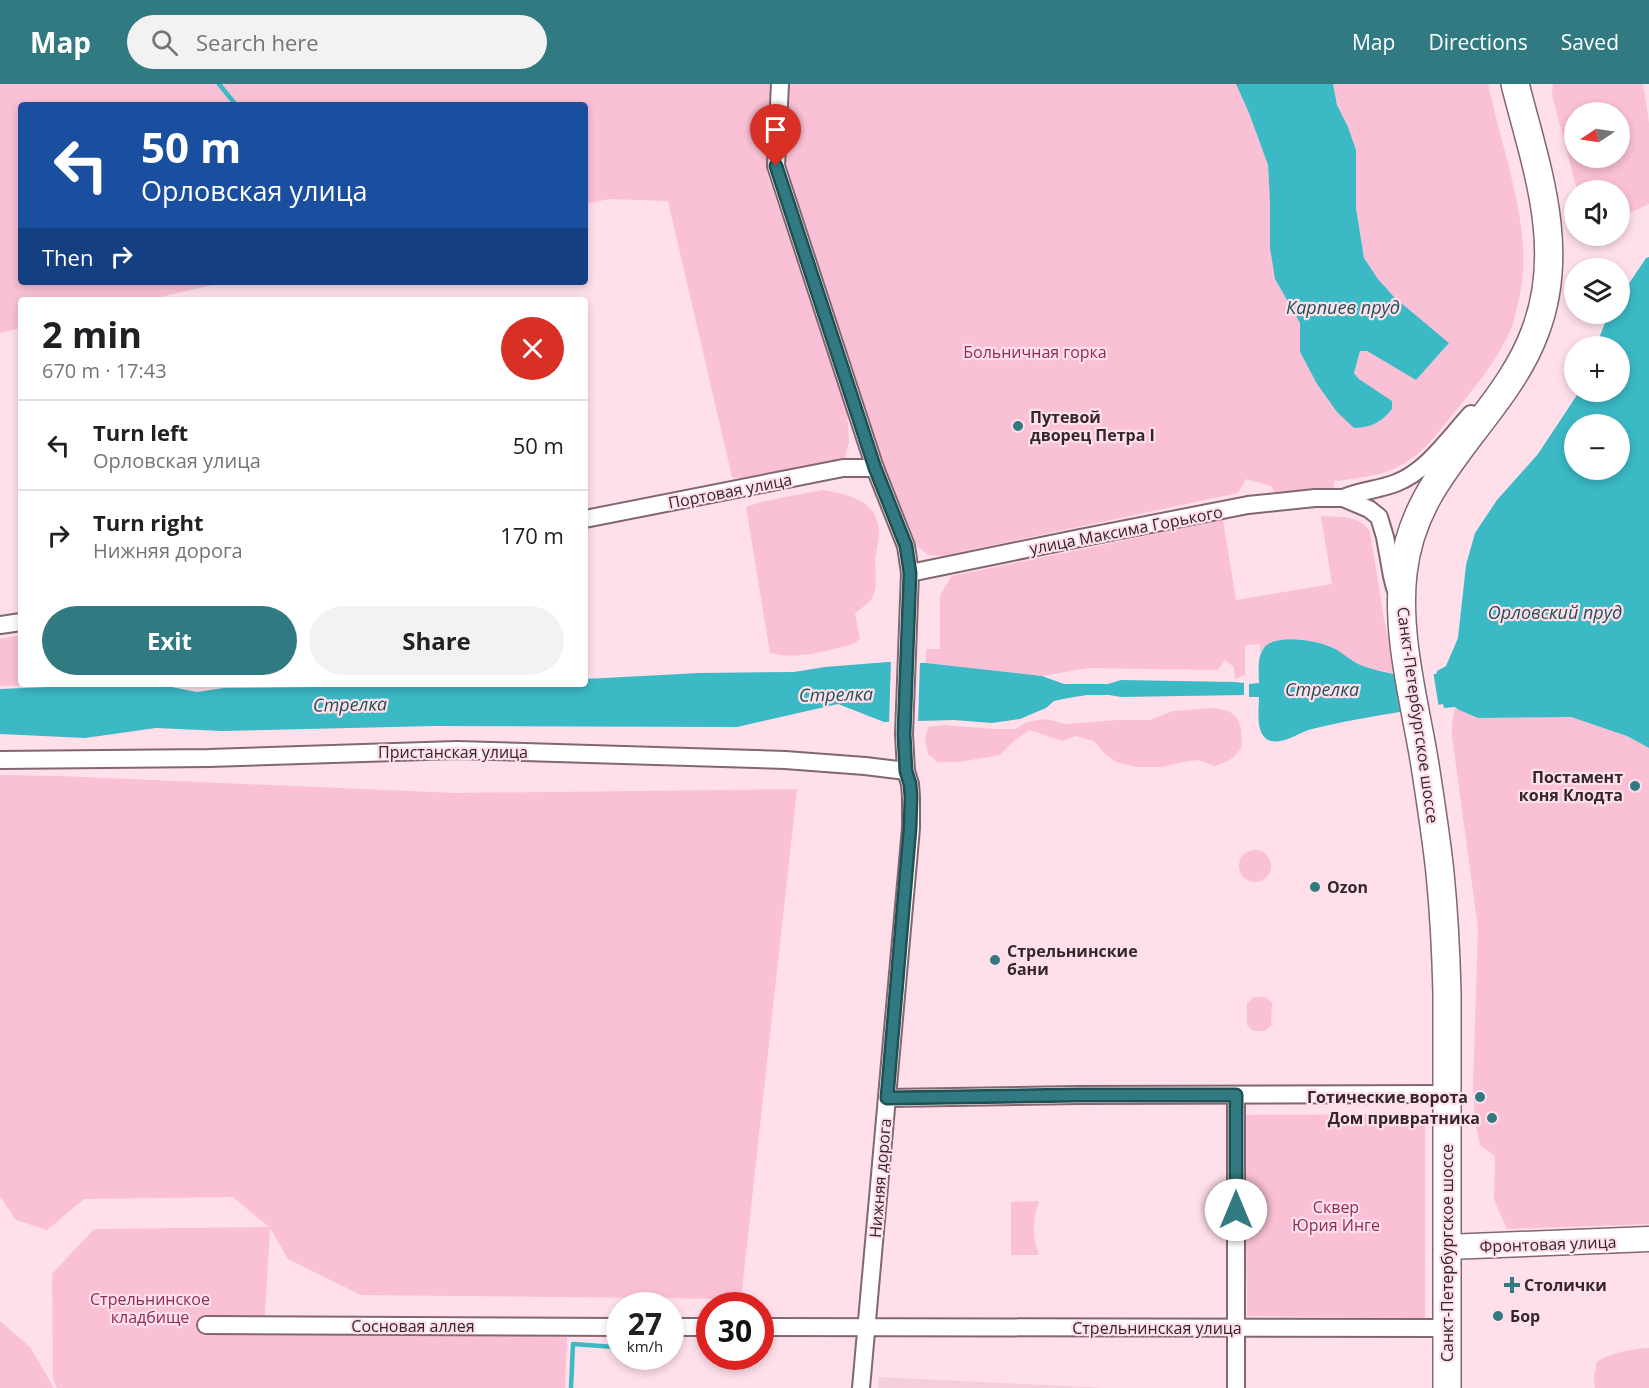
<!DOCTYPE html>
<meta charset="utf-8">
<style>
:root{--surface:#fff;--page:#f2f2f2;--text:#202124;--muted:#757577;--line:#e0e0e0;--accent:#317a81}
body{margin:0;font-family:"Open Sans",sans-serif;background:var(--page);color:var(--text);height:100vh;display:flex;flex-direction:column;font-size:22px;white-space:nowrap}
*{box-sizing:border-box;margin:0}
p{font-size:20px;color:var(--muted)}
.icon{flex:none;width:33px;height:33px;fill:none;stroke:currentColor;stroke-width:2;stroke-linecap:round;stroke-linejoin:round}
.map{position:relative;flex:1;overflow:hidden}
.drawer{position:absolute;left:18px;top:213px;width:570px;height:390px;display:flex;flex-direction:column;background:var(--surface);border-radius:6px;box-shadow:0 3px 9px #0003}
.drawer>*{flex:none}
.top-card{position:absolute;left:18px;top:18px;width:570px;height:183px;border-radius:6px;box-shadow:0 3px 9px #0003;background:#1a4fa0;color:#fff;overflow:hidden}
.needle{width:39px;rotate:257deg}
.buttons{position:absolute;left:1564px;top:18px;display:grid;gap:12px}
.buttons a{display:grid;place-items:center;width:66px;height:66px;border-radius:50%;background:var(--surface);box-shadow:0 3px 9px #0003;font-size:30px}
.speed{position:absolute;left:606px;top:1208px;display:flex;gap:12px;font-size:30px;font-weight:700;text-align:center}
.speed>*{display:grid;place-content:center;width:78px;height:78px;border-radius:50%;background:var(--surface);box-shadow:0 3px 9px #0003;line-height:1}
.speed small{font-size:15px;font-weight:400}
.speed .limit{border:9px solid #d22;background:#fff;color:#111}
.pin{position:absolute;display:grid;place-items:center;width:51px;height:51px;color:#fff;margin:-62px -26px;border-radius:50% 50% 50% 0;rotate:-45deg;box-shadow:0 0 6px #0007}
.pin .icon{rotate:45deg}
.me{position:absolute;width:66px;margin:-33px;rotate:0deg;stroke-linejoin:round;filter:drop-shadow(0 0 4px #0008)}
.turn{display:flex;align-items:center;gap:21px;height:126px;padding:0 24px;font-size:27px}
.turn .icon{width:78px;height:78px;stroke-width:2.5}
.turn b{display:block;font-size:42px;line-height:51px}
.then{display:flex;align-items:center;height:57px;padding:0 24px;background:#0003;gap:12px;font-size:22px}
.round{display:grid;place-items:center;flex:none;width:63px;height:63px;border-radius:32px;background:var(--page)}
.summary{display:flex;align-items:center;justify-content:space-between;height:102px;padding:0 24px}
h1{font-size:36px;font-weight:700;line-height:45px}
.primary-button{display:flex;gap:12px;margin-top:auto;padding:12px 24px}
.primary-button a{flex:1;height:69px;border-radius:36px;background:var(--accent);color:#fff;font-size:24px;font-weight:700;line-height:69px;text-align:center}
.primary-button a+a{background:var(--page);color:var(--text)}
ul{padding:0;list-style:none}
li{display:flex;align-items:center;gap:18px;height:90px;padding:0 24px;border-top:2px solid var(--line)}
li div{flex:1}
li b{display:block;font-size:22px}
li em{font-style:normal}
header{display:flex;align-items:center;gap:36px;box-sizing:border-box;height:84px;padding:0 30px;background:var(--accent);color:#fff}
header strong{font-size:28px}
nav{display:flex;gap:33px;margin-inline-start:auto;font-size:21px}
.search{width:420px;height:54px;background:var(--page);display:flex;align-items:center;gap:15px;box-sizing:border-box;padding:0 21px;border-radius:33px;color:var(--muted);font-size:22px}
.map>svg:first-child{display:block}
</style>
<header>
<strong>Map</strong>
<div class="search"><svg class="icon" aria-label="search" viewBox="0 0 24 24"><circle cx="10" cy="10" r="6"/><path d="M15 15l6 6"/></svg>Search here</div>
<nav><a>Map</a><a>Directions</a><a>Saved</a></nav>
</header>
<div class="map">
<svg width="1649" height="1304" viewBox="0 0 1649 1304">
<rect width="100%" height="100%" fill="#ffdfea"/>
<polygon fill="#f5cedc" points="879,1293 1107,1304 878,1304"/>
<g fill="#fac0d5" fill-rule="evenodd">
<polygon points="0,0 772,0 767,89 847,328 849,358 845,374 827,382 741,395 732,393 668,117 609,115 585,120 585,21 21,21 21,198 226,198 147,216 21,216 21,244 0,249"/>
<path d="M790 0H1236L1249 29 1268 81 1275 195 1300 239V268L1317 300 1337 328 1392 317 1359 295 1354 288 1360 267H1367L1416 296 1449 259 1394 213 1378 195 1364 174 1356 124V66L1348 43 1337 21 1333 0H1488C1494 25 1500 50 1507 75 1519 124 1531 173 1517 223 1515 230 1514 238 1511 245 1498 275 1478 299 1458 324 1443 342 1428 364 1408 377 1386 392 1359 394 1334 397V405L1277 412 1271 402 1246 395 1238 409 942 472 928 471 917 462 884 381 822 195 785 77Z"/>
<path d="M1553 0H1643L1649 39V120L1620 133V106H1577L1552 11ZM1575 28H1620V74H1575Z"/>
<path d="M822 406C844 410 872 414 878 440 881 452 876 465 875 477 875 489 878 503 872 514 869 520 860 525 855 529L860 555 853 560C826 567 798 576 770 569L746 423 761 418Z"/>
<path d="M1321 432C1339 433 1361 431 1370 448 1375 477 1379 506 1384 535 1388 554 1394 571 1396 590L1360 582 1343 572 1333 563 1315 558 1298 555 1263 563 1260 569V560L1245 561V591L1235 595 1234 583 1225 576 1218 586 1089 584 1042 592 926 579V565H940V511L952 492 1223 436 1236 516 1332 500Z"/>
<polygon points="21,551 21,600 66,600 0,602 0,555"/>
<polygon points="1455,623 1459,626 1478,634 1571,633 1627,652 1649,664 1649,1140 1507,1145 1494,1116 1495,1072 1480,1061 1475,1036 1473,1004 1478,844 1452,652 1452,640"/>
<path d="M1215 624C1219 625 1226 626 1230 628 1243 635 1242 652 1241 665L1230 676 1215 682 1199 676 1183 678 1161 683H1137L1116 678 1103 668 1094 657 1075 652 1062 657 1030 646 1015 656 1000 671 959 678H938L928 670 925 656 928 643 944 641 993 645H1015L1027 638 1045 635 1066 640 1119 636H1150L1173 627Z"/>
<polygon points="0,691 60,692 455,709 797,705 741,1215 361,1211 288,1175 270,1144 264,1248 567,1253 565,1304 57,1304 53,1295 52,1190 94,1145 269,1143 233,1113 84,1115 47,1146 16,1136 0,1112"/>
<circle cx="1255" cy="782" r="16"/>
<polygon points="1254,913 1266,913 1272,919 1271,941 1265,947 1253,947 1247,941 1247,919"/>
<polygon points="1425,1030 1425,1234 1247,1232 1245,1031"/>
<path d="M1039 1117C1032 1137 1032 1152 1039 1171H1011V1118Z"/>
<polygon points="0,1237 30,1263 54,1304 0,1304"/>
<path d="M1646 1264H1649V1304H1595L1594 1293 1597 1278C1612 1268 1628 1266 1646 1264Z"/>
</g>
<g fill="#3bb9c5" fill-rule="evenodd">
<path d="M1236 0H1333L1337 21 1348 43 1356 66V124L1364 174 1378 195 1394 213 1449 259 1416 296 1367 267H1360L1354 289 1359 295 1392 317V325C1382 338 1370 344 1354 344L1337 328 1317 300 1300 268V239L1275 195 1270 164V117L1268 81 1249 29Z"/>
<path d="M1649 173V664L1627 652 1571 633 1478 634 1459 626 1455 623 1444 624 1443 620C1399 629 1355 634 1312 645 1299 648 1282 662 1268 656 1255 649 1259 625 1259 613H1249V600L1259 599C1259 589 1257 576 1262 567 1270 548 1317 556 1331 563 1343 568 1351 578 1363 582 1374 586 1388 589 1399 591 1411 593 1425 590 1436 590L1437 587 1446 582 1458 554 1466 481 1475 449 1497 416 1538 370 1579 308H1620V262H1596L1608 231 1609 230H1620V213L1646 174ZM1575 340H1620V386H1575Z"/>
<polygon points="888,578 926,579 1042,592 1064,600 1108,600 1121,596 1235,598 1244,599 1244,611 1121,613 1109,611 1087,611 1068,614 1054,617 1046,624 1020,635 992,639 954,636 884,638 838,620 737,643 434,642 222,647 156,644 85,654 0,650 0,605 123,600 156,600 197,608 224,604 585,600 585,595 699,589 794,588 825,583"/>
</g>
<g fill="#ffdfea">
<polygon points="891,575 920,576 918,640 889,641"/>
<polygon points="1433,587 1439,624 1406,631 1399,588"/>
</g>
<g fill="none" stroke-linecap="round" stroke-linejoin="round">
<g stroke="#3bb9c5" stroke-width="4.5">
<polyline points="219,0 236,21"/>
<polyline points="571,1304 573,1260 615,1263"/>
</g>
<defs>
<g id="street">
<polyline points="780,0 776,82 875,384 906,462 910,489 904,650 906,687 910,700 911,713 911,744 861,1304"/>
<path d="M1343 414C1362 406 1378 406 1396 399 1427 387 1449 354 1471 330"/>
<polyline points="585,435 843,384 875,384"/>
<polyline points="910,489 1080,454 1248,421 1315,414 1343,414 1369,425 1379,433 1385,453 1392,492 1395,504"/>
<polyline points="0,541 21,538"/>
<polyline points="0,676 209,674 457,666 785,676 865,682 906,687"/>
<polyline points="887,1014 1079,1011 1446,1010"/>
<polyline points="206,1241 620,1243"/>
<polyline points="670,1243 710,1243"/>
<polyline points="760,1243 1447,1244"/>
<polyline points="1236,1304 1236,1011"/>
</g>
<polyline id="secondary" points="1447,1163 1649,1155"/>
<path id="primary" d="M1447 1304V909C1446 868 1444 829 1440 789 1436 751 1430 713 1424 675 1414 616 1396 549 1403 489 1410 426 1443 387 1480 338 1501 311 1523 281 1535 248 1567 165 1536 82 1515 0"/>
</defs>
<use href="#street" stroke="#826670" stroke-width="20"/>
<use href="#secondary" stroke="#826670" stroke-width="27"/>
<use href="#primary" stroke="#826670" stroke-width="30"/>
<use href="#street" stroke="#fff" stroke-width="16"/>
<use href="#secondary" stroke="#fff" stroke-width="24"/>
<use href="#primary" stroke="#fff" stroke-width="27"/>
</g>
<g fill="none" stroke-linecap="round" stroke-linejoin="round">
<defs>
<polyline id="route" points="776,82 875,384 906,462 910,489 904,650 906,687 910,700 911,713 910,744 887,1014 1079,1011 1236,1011 1236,1126"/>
</defs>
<use href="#route" stroke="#204f54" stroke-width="15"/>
<use href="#route" stroke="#317a81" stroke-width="10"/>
</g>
<g fill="#317a81" stroke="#ffdfea" stroke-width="2">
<circle cx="1018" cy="342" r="6"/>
<circle cx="1635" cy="702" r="6"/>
<circle cx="1315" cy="803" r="6"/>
<circle cx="995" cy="876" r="6"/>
<circle cx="1480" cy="1013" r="6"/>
<circle cx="1492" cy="1034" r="6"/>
<path d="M1509 1192h6v6h6v6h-6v6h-6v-6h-6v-6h6z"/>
<circle cx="1498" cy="1232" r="6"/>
</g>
<g text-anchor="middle" stroke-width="4.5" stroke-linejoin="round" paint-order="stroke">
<g font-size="16" fill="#8c2c59" stroke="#ffdfea">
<text x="1035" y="274">Больничная горка</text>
<text x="1336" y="1129">Сквер<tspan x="1336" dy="18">Юрия Инге</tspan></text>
<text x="150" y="1221">Стрельнинское<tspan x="150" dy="18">кладбище</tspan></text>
</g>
<g font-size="16" font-weight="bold" fill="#33272b" stroke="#ffdfea" text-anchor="start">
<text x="1030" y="339">Путевой<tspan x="1030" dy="18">дворец Петра I</tspan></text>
<text x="1623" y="699" text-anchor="end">Постамент<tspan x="1623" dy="18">коня Клодта</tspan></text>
<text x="1327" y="809">Ozon</text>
<text x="1007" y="873">Стрельнинские<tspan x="1007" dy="18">бани</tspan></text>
<text x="1468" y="1019" text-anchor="end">Готические ворота</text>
<text x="1480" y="1040" text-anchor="end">Дом привратника</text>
<text x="1524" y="1207">Столички</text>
<text x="1510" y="1238">Бор</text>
</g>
<g font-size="16" fill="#33272b" stroke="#ffdfea">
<text transform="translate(730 407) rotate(-11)" y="6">Портовая улица</text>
<text transform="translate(1126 446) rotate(-11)" y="6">улица Максима Горького</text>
<text transform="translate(1418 631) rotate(82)" y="6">Санкт-Петербургское шоссе</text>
<text x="453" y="674">Пристанская улица</text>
<text transform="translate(880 1094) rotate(-85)" y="6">Нижняя дорога</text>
<text transform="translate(1548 1160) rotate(-2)" y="6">Фронтовая улица</text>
<text transform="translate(1447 1169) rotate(-90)" y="6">Санкт-Петербургское шоссе</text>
<text x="413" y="1248">Сосновая аллея</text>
<text x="1157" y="1250">Стрельнинская улица</text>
</g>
<g font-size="18" font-style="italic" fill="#1d5257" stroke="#ffdfea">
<text x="1343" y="230">Карпиев пруд</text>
<text x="1555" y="535">Орловский пруд</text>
<text x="1322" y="612">Стрелка</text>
<text transform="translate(836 611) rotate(-1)" y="6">Стрелка</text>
<text transform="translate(350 621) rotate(-1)" y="6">Стрелка</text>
</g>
</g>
</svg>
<div class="buttons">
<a><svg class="needle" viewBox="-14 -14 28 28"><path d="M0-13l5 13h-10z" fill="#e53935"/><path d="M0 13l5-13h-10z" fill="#757577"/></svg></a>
<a><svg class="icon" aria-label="sound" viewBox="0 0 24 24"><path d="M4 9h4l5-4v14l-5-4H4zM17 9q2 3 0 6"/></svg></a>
<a><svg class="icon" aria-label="layers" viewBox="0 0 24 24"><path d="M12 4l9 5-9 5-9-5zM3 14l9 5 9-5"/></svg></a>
<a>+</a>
<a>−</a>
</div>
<div class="speed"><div>27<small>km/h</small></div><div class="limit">30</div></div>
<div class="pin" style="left:776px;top:82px;background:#d93025"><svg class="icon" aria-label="arrive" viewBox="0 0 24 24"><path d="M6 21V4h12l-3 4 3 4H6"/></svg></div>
<svg class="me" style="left:1236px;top:1126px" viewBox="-20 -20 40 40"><circle r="19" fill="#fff"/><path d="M0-13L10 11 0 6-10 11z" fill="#317a81"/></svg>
<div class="top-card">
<div class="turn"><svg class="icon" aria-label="left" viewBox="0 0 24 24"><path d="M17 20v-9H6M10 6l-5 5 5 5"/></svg><div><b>50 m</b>Орловская улица</div></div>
<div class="then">Then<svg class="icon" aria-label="right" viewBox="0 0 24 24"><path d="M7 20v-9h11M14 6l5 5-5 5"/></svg></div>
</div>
<section class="drawer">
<div class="summary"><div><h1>2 min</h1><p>670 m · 17:43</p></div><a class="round" style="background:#d93025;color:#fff"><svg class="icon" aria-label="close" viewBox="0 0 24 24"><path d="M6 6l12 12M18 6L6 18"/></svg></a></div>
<ul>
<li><svg class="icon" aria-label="left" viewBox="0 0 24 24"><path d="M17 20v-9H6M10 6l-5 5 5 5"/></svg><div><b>Turn left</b><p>Орловская улица</p></div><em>50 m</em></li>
<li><svg class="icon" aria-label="right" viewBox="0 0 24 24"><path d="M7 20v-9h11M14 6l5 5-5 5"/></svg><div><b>Turn right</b><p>Нижняя дорога</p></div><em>170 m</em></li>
</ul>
<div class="primary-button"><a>Exit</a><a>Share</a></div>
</section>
</div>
